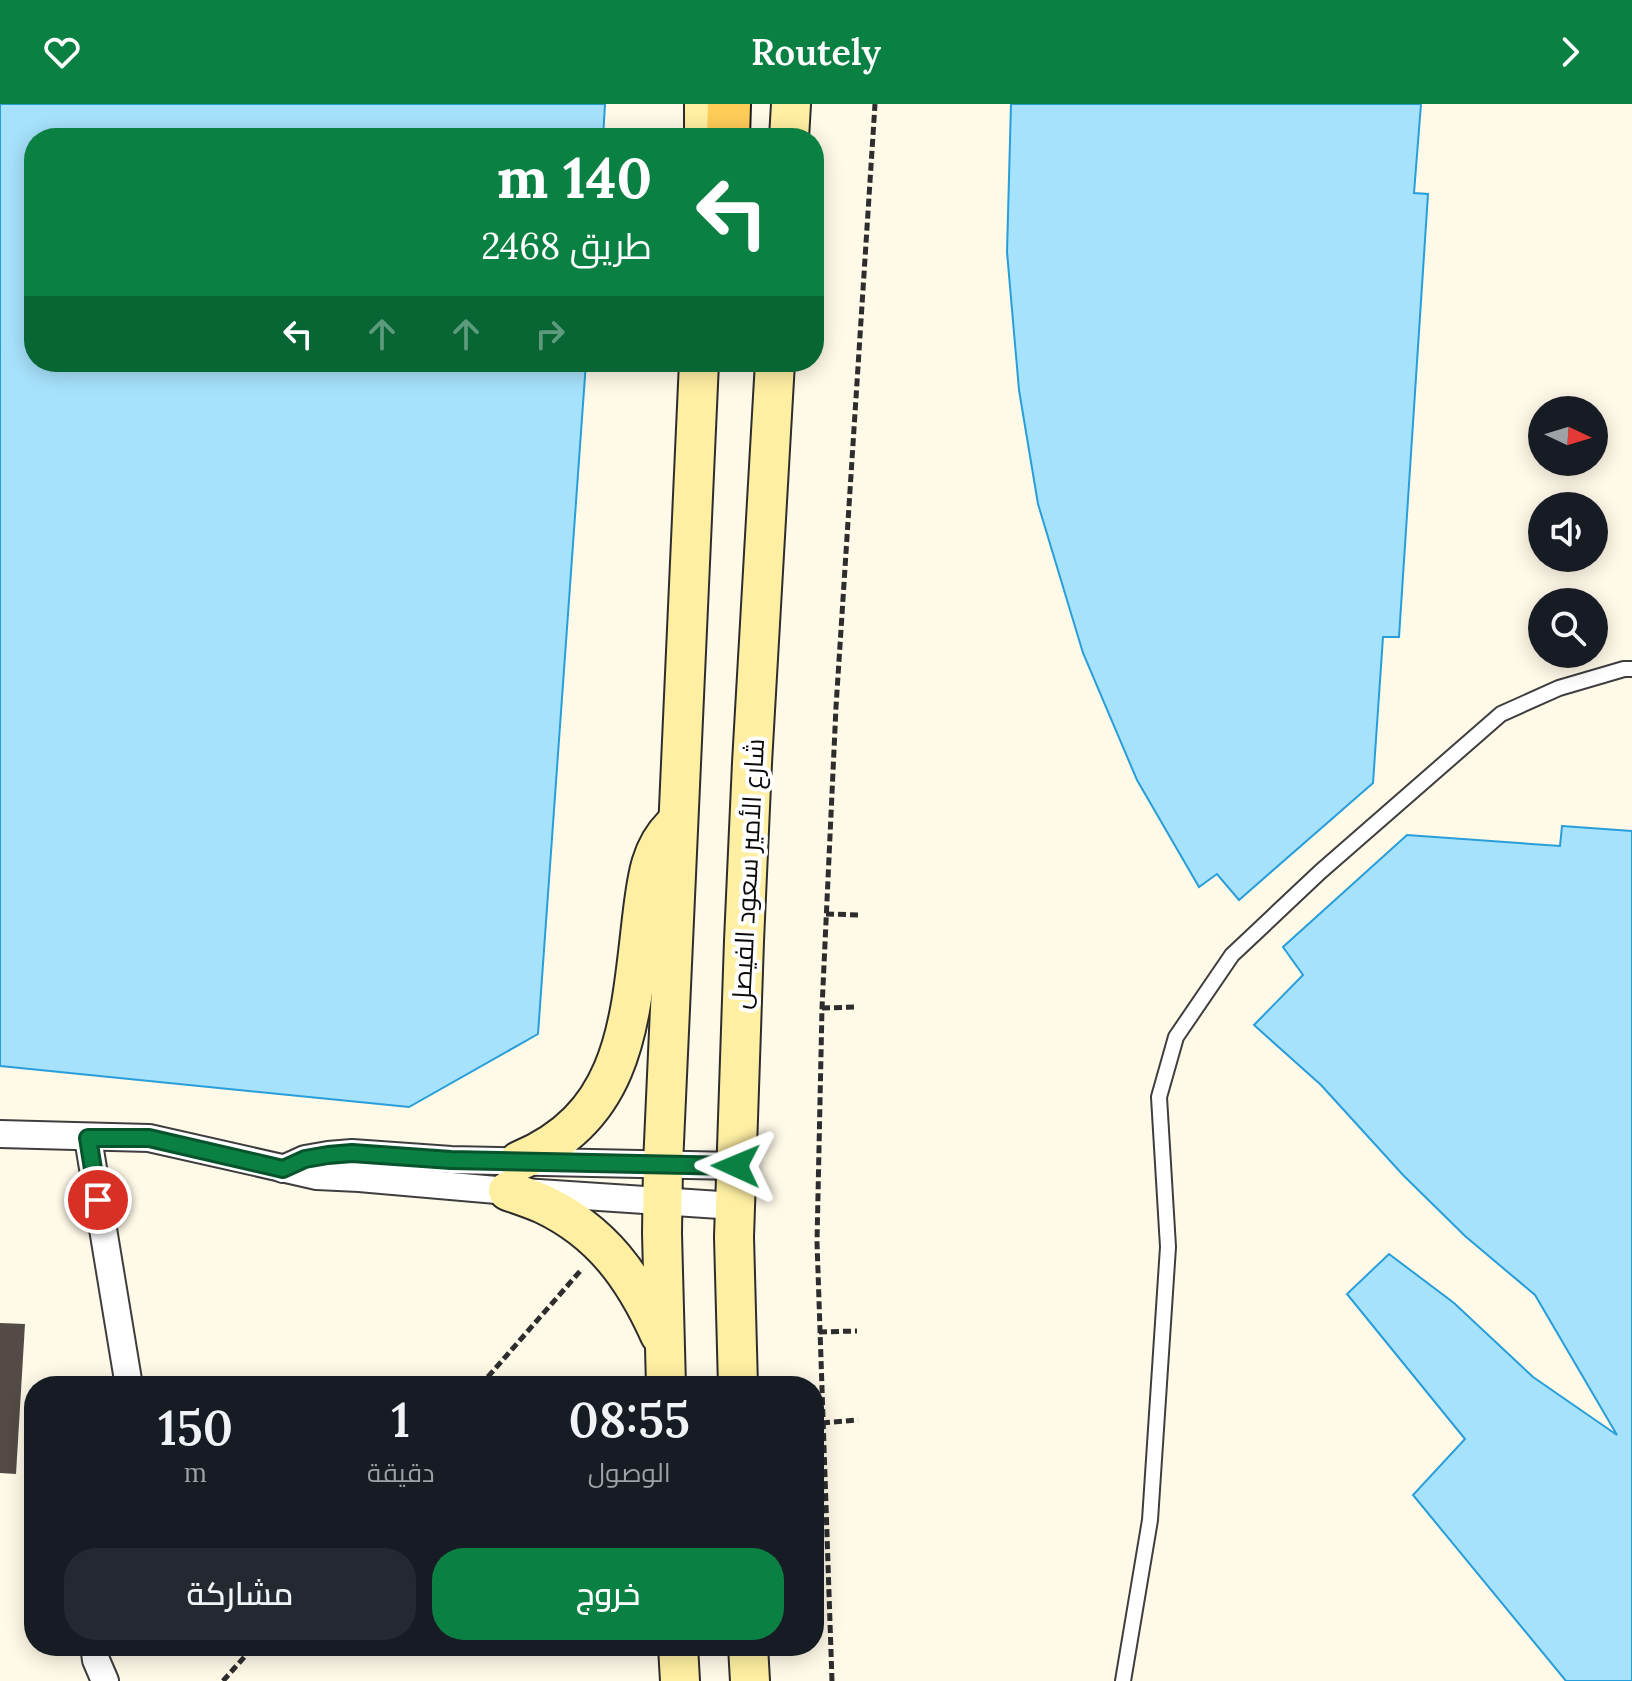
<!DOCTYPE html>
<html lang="ar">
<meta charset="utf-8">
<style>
:root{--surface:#171b24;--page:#242831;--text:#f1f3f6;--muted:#9ea1a6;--accent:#0b8043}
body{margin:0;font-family:Lora,Cairo,serif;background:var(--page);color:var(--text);direction:rtl;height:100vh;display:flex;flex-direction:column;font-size:30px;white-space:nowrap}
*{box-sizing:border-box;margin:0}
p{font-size:26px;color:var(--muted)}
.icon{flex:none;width:44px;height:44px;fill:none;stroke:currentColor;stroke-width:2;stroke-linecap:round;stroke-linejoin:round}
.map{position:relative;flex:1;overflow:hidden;direction:ltr}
.details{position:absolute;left:24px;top:1272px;width:800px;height:280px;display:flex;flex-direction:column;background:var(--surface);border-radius:32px;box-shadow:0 4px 20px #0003;direction:rtl}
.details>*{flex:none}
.top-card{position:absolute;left:24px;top:24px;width:800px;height:244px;border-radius:32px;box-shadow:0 4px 20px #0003;direction:rtl;background:#0b8043;color:#fff;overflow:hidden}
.needle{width:52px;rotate:94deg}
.controls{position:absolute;left:1528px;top:292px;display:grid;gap:16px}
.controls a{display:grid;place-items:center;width:80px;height:80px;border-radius:50%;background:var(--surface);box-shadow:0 4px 20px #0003;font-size:40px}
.pin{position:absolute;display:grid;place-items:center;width:68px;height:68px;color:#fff;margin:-34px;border:4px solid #fff;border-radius:50%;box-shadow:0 2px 8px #0007}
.me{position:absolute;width:88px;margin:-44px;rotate:271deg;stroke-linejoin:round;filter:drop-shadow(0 0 6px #0008)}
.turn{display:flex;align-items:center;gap:28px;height:168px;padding:0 40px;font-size:36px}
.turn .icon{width:104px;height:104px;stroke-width:2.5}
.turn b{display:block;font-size:56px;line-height:68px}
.lanes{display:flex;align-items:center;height:76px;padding:0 40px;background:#0003;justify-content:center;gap:40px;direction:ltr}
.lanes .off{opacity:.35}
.eta{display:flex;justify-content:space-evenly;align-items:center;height:136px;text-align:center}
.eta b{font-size:48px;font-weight:600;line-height:56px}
.action{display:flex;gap:16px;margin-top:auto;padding:16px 40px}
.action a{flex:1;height:92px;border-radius:32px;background:var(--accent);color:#fff;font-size:32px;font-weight:600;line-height:92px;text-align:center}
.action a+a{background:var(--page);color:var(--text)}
header{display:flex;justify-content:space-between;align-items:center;height:104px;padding:0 40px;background:var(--accent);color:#fff;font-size:36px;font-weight:600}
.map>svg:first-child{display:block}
</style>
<header><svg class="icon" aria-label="forward" viewBox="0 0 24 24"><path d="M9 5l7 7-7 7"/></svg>Routely<svg class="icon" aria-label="heart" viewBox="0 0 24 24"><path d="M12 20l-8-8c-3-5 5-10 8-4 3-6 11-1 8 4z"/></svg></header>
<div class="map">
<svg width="1632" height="1577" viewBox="0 0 1632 1577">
<rect width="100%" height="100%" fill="#fff9e8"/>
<g fill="#a7e2fc" stroke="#279eda" stroke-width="2">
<polygon points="0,0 605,0 603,34 34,34 34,258 586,258 538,930 409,1003 0,962"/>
<polygon points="1011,0 1421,0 1414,89 1428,90 1399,533 1383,533 1373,679 1239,796 1217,770 1199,783 1137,676 1083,549 1038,400 1019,286 1007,148"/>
<polygon points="1562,722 1632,727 1632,1577 1566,1577 1413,1391 1465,1335 1347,1190 1389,1150 1454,1199 1533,1273 1617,1331 1535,1191 1465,1132 1403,1071 1321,981 1254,921 1303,871 1283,843 1407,731 1560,742"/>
</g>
<polygon fill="#544b46" points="0,1219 25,1220 16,1370 0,1369"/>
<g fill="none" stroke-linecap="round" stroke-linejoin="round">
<defs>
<polyline id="lane" points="1123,1577 1150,1416 1168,1143 1159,993 1176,933 1232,851 1320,768 1501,610 1559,584 1624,565 1632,565"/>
<g id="street">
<polyline points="0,1030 149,1034 317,1072 359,1074 508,1087 735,1102"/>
<polyline points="88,1034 129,1282"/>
<polyline points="283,1065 305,1055 328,1051 352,1049 451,1056 736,1062"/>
<polyline points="94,1542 96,1556 105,1577"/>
</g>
<g id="secondary">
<polyline points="704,34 704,0"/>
<polyline points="789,34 791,0"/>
<path d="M519 1057C630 1011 630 910 643 806 647 775 650 745 673 722"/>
<path d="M508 1087C520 1091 532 1095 543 1100 602 1128 634 1173 660 1231"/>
<polyline points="666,1282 662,1129 663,1061 699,258"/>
<polyline points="738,1282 734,1133 744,837 752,659 775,258"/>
<polyline points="678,1542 680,1577"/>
<polyline points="748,1542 750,1577"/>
</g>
<polyline id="primary" points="728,34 729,0"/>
</defs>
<use href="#lane" stroke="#3e3e3e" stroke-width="18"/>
<use href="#street" stroke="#3e3e3e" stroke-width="30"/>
<use href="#secondary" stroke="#2d2d2d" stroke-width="42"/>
<use href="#primary" stroke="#1c1c1c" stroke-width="46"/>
<g stroke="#2d2d2d" stroke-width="5" stroke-dasharray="8 4" stroke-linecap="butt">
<polyline points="826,810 859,811"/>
<polyline points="822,904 857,903"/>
<polyline points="819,1228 857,1227"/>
<polyline points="480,1282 582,1165"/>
<polyline points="822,1319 858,1316"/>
<polyline points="223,1577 254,1542"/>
<polyline points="832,1577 817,1138 822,904 836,603 875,0"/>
</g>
<use href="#lane" stroke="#fff" stroke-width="14"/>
<use href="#street" stroke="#fff" stroke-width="26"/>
<use href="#secondary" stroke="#ffefa3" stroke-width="38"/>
<use href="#primary" stroke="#ffcc58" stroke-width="42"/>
</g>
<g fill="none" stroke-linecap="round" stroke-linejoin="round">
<defs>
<polyline id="route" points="98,1096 88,1034 149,1034 283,1065 305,1055 328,1051 352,1049 451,1056 736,1062"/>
</defs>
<use href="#route" stroke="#07532c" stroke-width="20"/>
<use href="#route" stroke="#0b8043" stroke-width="14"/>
</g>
<g text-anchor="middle" stroke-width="8" stroke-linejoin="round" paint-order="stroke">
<g font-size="26" fill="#0b0b0b" stroke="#fff">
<text transform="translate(748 770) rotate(-87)" y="9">شارع الأمير سعود الفيصل</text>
</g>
</g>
</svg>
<div class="controls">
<a><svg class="needle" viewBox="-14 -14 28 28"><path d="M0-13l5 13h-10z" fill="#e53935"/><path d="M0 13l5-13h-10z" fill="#9ea1a6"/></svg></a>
<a><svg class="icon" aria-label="sound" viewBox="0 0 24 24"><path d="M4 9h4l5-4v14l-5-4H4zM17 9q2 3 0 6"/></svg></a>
<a><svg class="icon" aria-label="search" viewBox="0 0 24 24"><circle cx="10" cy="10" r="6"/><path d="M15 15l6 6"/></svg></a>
</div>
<div class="pin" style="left:98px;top:1096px;background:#d93025"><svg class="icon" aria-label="arrive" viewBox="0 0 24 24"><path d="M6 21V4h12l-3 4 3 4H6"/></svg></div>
<svg class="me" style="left:736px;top:1062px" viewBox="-20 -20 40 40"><path d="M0-17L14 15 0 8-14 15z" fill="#0b8043" stroke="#fff" stroke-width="4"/></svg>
<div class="top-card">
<div class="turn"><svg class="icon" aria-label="left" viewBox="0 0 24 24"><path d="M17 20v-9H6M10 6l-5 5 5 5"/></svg><div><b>140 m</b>طريق 2468</div></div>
<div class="lanes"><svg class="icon" aria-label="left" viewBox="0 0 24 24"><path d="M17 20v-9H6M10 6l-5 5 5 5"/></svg><svg class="icon off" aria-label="ahead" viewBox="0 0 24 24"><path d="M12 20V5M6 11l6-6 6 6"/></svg><svg class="icon off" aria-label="ahead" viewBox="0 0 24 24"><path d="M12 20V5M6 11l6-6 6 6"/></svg><svg class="icon off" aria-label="right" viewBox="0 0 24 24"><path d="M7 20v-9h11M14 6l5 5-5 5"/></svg></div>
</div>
<section class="details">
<div class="eta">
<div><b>08:55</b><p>الوصول</p></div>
<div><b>1</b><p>دقيقة</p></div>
<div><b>150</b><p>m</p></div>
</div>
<div class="action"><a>خروج</a><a>مشاركة</a></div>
</section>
</div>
